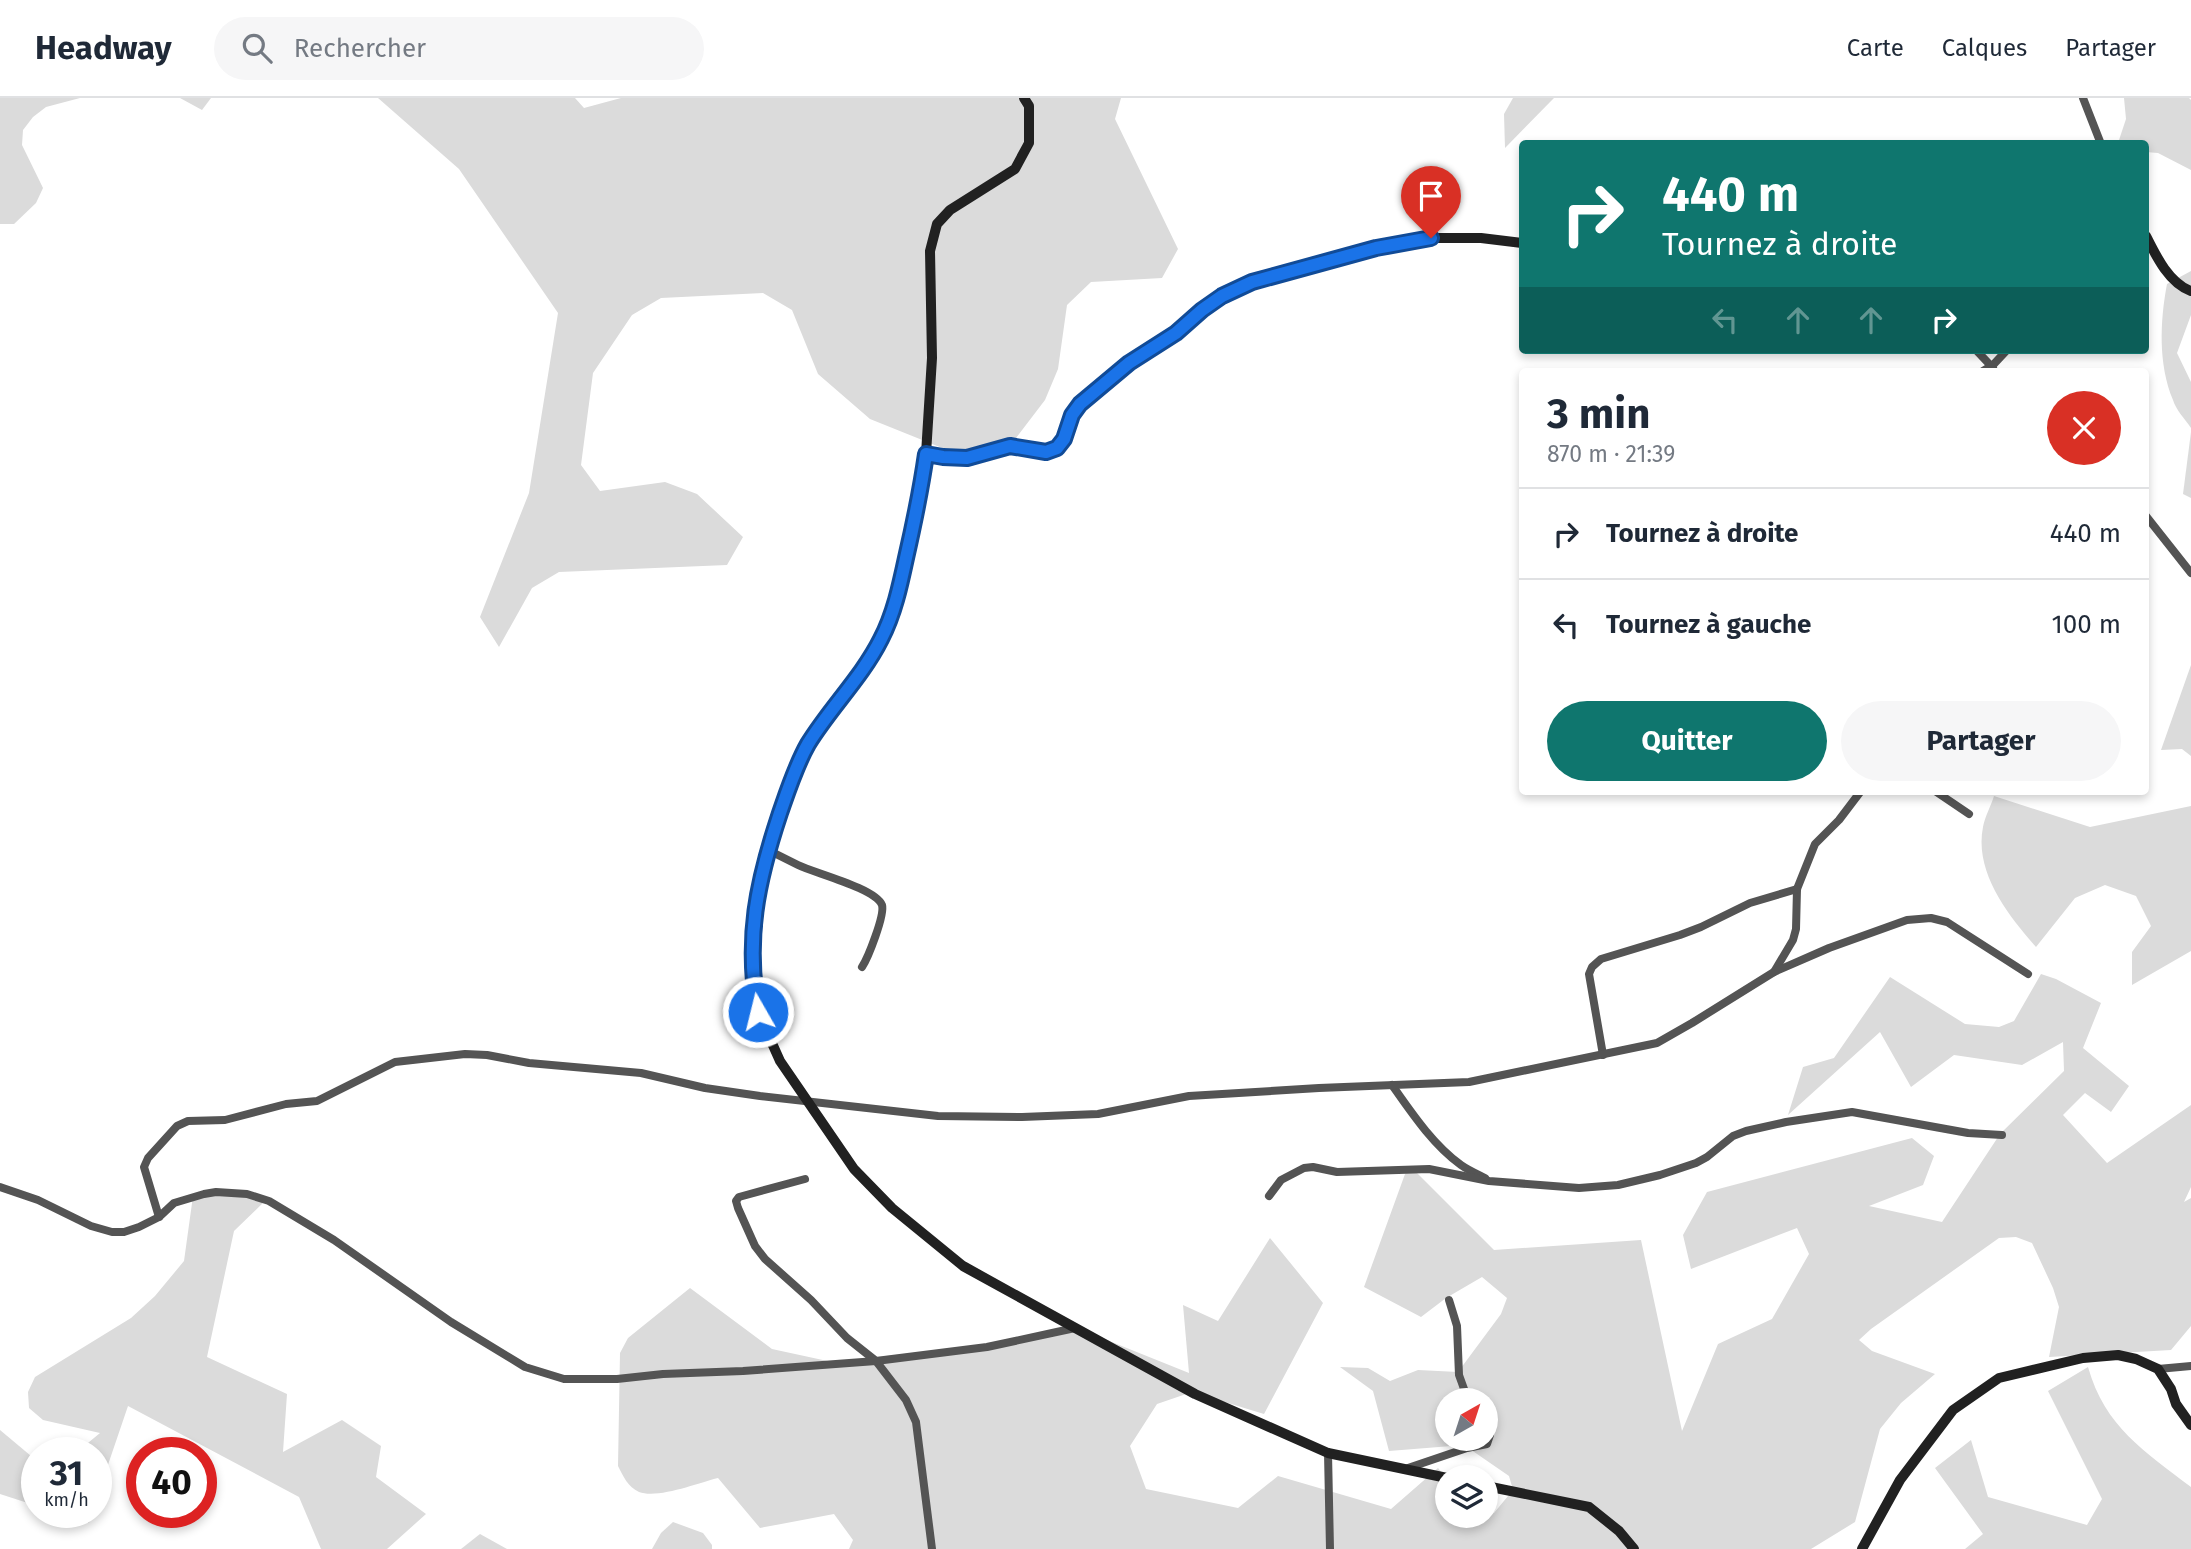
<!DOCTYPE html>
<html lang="fr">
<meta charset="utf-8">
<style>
:root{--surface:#fff;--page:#f6f6f7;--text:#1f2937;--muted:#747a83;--line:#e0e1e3;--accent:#0f766e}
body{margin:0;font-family:"Fira Sans",sans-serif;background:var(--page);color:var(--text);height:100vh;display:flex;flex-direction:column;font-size:26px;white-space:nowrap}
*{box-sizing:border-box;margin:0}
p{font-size:23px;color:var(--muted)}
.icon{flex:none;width:38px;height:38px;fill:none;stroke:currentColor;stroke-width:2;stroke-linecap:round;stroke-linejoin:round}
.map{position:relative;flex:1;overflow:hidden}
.drawer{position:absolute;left:1519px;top:270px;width:630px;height:427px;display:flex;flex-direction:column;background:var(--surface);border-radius:7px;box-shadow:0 4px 10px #0003}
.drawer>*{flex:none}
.banner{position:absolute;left:1519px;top:42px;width:630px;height:214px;border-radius:7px;box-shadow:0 4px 10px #0003;background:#0f766e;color:#fff;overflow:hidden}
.needle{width:46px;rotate:39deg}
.fabs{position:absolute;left:1435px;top:1290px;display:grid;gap:14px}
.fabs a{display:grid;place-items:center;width:63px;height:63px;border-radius:50%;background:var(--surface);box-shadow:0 4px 10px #0003;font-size:35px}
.speed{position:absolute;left:21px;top:1339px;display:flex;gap:14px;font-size:35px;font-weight:700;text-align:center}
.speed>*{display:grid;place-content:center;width:91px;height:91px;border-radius:50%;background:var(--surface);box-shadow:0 4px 10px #0003;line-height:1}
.speed small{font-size:18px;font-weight:400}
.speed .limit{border:10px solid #d22;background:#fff;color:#111}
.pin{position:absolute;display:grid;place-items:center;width:60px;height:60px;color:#fff;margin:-72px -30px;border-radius:50% 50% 50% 0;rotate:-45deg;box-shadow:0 0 7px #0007}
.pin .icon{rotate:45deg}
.me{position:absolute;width:77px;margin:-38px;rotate:352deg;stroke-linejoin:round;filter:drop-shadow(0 0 5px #0008)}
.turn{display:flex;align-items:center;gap:24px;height:147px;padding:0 28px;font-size:32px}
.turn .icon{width:91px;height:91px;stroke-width:2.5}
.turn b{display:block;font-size:49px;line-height:60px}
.lanes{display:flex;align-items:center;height:66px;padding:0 28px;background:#0003;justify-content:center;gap:35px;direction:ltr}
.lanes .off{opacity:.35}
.round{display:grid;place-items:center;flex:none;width:74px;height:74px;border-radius:37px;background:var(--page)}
.overview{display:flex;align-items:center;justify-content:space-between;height:119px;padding:0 28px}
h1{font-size:42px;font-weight:700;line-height:52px}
.primary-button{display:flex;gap:14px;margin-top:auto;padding:14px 28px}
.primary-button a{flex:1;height:80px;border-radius:42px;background:var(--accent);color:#fff;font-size:28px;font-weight:700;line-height:80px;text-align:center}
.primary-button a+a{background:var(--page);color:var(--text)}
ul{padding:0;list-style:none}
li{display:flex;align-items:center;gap:21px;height:91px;padding:0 28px;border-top:2px solid var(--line)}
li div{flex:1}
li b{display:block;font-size:26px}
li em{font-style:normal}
header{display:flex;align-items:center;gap:42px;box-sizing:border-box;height:98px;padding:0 35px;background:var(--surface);border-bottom:2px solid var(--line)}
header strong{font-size:33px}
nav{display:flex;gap:38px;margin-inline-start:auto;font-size:24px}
.search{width:490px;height:63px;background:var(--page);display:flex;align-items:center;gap:18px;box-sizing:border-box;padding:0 24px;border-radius:38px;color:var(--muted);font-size:26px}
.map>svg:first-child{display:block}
</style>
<header>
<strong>Headway</strong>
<div class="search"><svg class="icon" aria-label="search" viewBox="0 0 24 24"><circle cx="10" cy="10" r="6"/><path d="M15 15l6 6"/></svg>Rechercher</div>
<nav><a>Carte</a><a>Calques</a><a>Partager</a></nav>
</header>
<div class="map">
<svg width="2191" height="1451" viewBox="0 0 2191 1451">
<rect width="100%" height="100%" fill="#fff"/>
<g fill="#dbdbdb" fill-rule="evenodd">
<polygon points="0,0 80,0 46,9 33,19 23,32 22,47 43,90 36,105 14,126 0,126"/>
<polygon points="180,0 211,0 202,12"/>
<polygon points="378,0 575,0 584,10 621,0 1121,0 1115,21 1178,151 1162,180 1091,184 1067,207 1058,271 1045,302 1010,348 967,360 870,321 818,276 792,212 763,195 661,200 632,217 593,275 581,367 600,393 665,384 697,396 743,439 727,467 559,474 532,490 499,549 480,519 529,395 558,215 459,71"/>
<polygon points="1513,0 1554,0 1505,50 1504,16"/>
<polygon points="2124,0 2189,0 2191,2 2191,72 2158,55 2146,54 2146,46 2118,45 2126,21"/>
<path d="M2191 173V217L2177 255 2191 284V330C2185 321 2176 312 2173 302 2158 266 2160 223 2167 186Z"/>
<polygon points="2191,334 2191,400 2183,396"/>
<polygon points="2191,567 2191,658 2182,651 2161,652"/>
<path d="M1994 698 2090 729 2191 708V853L2132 887V854L2151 828 2136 798 2105 787 2075 800 2036 849C2008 817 1974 774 1983 729 1985 718 1991 708 1994 698Z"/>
<path d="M2041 876 2056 881 2101 905 2083 950 2129 988 2111 1014 2085 995 2063 1017 2107 1065 2191 1007V1089L2184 1104 2191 1100V1228L2171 1252 2049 1259 2059 1209 2053 1190 2032 1145 2016 1139 1999 1140 1871 1231 1859 1242 1872 1253 1935 1276 1901 1305 1880 1331 1855 1424 1811 1451H849L853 1442 834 1416 760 1430 718 1380C698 1385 658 1401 639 1394 628 1389 623 1378 618 1368L620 1255 628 1240 690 1190 772 1251 832 1264 985 1247 1072 1228 1189 1275 1183 1207 1218 1223 1270 1140 1323 1205 1264 1316 1192 1294 1157 1306 1130 1348 1146 1391 1238 1410 1278 1378 1391 1411 1438 1370 1447 1381V1418H1486L1494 1415 1513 1392 1509 1378 1464 1347 1389 1353 1373 1293 1340 1269 1368 1270 1390 1283 1418 1272 1458 1274 1501 1216 1507 1200 1482 1179 1446 1200 1421 1219 1364 1189 1405 1076 1411 1069 1494 1152 1641 1142 1682 1333 1718 1246 1772 1221 1809 1156 1797 1130 1691 1171 1683 1137 1707 1094 1912 1040 1934 1058 1923 1087 1869 1108 1942 1124 2000 1036 2064 973 2063 944 2022 967 1954 957 1911 989 1880 934 1788 1017 1803 969 1834 960 1890 879 1965 926 1999 929 2014 923ZM1447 1302H1486V1340H1447Z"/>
<polygon points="202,1094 266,1102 234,1133 207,1259 287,1296 283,1354 342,1322 381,1348 376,1379 426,1416 387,1451 321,1451 299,1399 128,1308 96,1402 96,1354 77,1354 100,1335 43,1322 29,1310 28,1294 35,1279 131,1220 155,1198 184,1163 193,1098"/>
<path d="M2088 1269C2105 1329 2144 1353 2191 1389V1451H1965L1983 1436 1935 1370 1971 1342 1988 1399 2087 1427 2102 1401 2048 1293Z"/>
<polygon points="0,1332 37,1363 37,1408 0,1396"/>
<polygon points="56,1414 92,1414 89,1425"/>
<polygon points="673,1424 703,1435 712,1447 712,1451 652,1451 661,1435"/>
<polygon points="480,1436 507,1451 461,1451"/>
</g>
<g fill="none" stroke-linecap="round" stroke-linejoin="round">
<g stroke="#545454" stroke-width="8">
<polyline points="2083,0 2101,46"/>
<polyline points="1976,252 1993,270"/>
<polyline points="1983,273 1993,267 2007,252"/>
<polyline points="2146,418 2191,475"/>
<polyline points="1935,693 1969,716"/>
<path d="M768 752C778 757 788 762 798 767 814 775 875 790 882 807 885 817 868 860 862 869"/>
<polyline points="1774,874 1793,842 1796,831 1797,791 1815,746 1839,722 1861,693"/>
<polyline points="1603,957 1589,876 1592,869 1601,861 1680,837 1701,829 1750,805 1797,791"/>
<path d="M1392 987C1411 1014 1433 1047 1461 1067 1468 1072 1477 1076 1485 1080"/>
<polyline points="805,1081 739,1099 736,1103 738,1110 755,1148 765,1161 811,1202 847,1240 876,1263 906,1302 916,1324 932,1451"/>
<polyline points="0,1089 38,1102 91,1128 112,1134 124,1134 139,1129 159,1119 174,1105 204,1096 216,1094 247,1096 269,1103 334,1142 451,1224 525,1269 564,1281 617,1281 663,1276 743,1273 876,1263 987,1249 1075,1230"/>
<polyline points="1269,1098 1281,1082 1304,1070 1313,1069 1337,1074 1429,1071 1489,1083 1579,1090 1618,1087 1660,1077 1696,1065 1707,1059 1733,1038 1746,1033 1786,1024 1852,1014 1968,1035 2002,1037"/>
<polyline points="159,1119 144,1069 148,1060 177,1028 188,1023 225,1022 286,1006 317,1003 395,964 465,956 487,957 529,965 641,975 705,990 760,998 938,1018 1022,1019 1098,1016 1189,998 1319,990 1469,984 1657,945 1692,925 1774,874 1829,850 1907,822 1931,820 1947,824 2028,876"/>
<polyline points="1449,1202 1457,1228 1459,1277 1468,1302"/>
<polyline points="2158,1271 2191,1268"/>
<polyline points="1328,1355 1330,1451"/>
<polyline points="1405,1371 1467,1350 1487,1346 1490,1337 1486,1329"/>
</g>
<g stroke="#212121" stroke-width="10">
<polyline points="1024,0 1029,8 1029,45 1015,71 950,112 937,126 930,153 932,260 926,356 919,400 901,483 891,518 880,543 807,649 789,689 768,752 759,784 752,856 754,889 758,914 780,963 854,1071 892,1110 963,1168 1195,1296 1328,1355 1447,1380"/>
<path d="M2146 138C2156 158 2169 185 2191 193"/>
<polyline points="926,356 967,360 1010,348 1046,354 1057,350 1064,341 1072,317 1080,306 1129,265 1176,235 1202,212 1222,198 1253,184 1376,150 1431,140 1481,140 1522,145"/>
<polyline points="1486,1388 1589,1409 1619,1433 1634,1451"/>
<polyline points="1862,1451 1900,1382 1953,1312 1999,1280 2083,1260 2118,1257 2136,1261 2158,1271 2171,1291 2176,1306 2191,1327"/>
</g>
</g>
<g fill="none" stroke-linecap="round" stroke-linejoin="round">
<defs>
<path id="route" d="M758 914C745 841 757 784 780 715 788 692 796 667 808 646 830 610 862 579 881 541 894 516 900 488 906 460 914 425 921 391 926 356L943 359 967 360 1010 348 1046 354 1057 350 1064 341 1072 317 1080 306 1129 265 1176 235 1202 212 1222 198 1252 184 1376 150 1431 140"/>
</defs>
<use href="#route" stroke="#114b97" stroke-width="18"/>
<use href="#route" stroke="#1a73e8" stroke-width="12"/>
</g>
</svg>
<div class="fabs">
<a><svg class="needle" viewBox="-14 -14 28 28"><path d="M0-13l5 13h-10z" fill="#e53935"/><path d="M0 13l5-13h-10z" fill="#747a83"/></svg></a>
<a><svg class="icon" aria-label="layers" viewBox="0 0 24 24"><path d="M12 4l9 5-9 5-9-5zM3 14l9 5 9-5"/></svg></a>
</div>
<div class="speed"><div>31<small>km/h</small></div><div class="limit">40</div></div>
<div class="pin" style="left:1431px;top:140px;background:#d93025"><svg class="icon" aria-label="arrive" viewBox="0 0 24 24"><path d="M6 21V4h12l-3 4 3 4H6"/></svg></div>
<svg class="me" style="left:758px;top:914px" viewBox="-20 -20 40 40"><circle r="17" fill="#1a73e8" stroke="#fff" stroke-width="3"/><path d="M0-11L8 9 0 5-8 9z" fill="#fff"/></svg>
<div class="banner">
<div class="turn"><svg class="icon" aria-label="right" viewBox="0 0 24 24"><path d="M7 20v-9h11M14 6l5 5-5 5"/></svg><div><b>440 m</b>Tournez à droite</div></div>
<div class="lanes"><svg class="icon off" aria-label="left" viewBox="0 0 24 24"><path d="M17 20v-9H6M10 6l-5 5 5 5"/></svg><svg class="icon off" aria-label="ahead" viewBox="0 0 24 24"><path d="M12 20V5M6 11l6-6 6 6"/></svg><svg class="icon off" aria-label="ahead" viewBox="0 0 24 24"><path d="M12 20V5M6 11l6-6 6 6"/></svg><svg class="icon" aria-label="right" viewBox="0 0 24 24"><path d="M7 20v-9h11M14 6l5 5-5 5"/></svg></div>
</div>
<section class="drawer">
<div class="overview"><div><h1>3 min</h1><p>870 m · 21:39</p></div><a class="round" style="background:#d93025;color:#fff"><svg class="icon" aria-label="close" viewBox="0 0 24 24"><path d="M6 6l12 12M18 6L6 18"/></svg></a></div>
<ul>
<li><svg class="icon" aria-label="right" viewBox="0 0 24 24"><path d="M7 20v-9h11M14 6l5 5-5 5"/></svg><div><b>Tournez à droite</b></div><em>440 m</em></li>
<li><svg class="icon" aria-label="left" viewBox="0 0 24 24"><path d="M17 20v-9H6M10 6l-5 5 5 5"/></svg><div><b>Tournez à gauche</b></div><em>100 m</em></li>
</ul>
<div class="primary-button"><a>Quitter</a><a>Partager</a></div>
</section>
</div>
